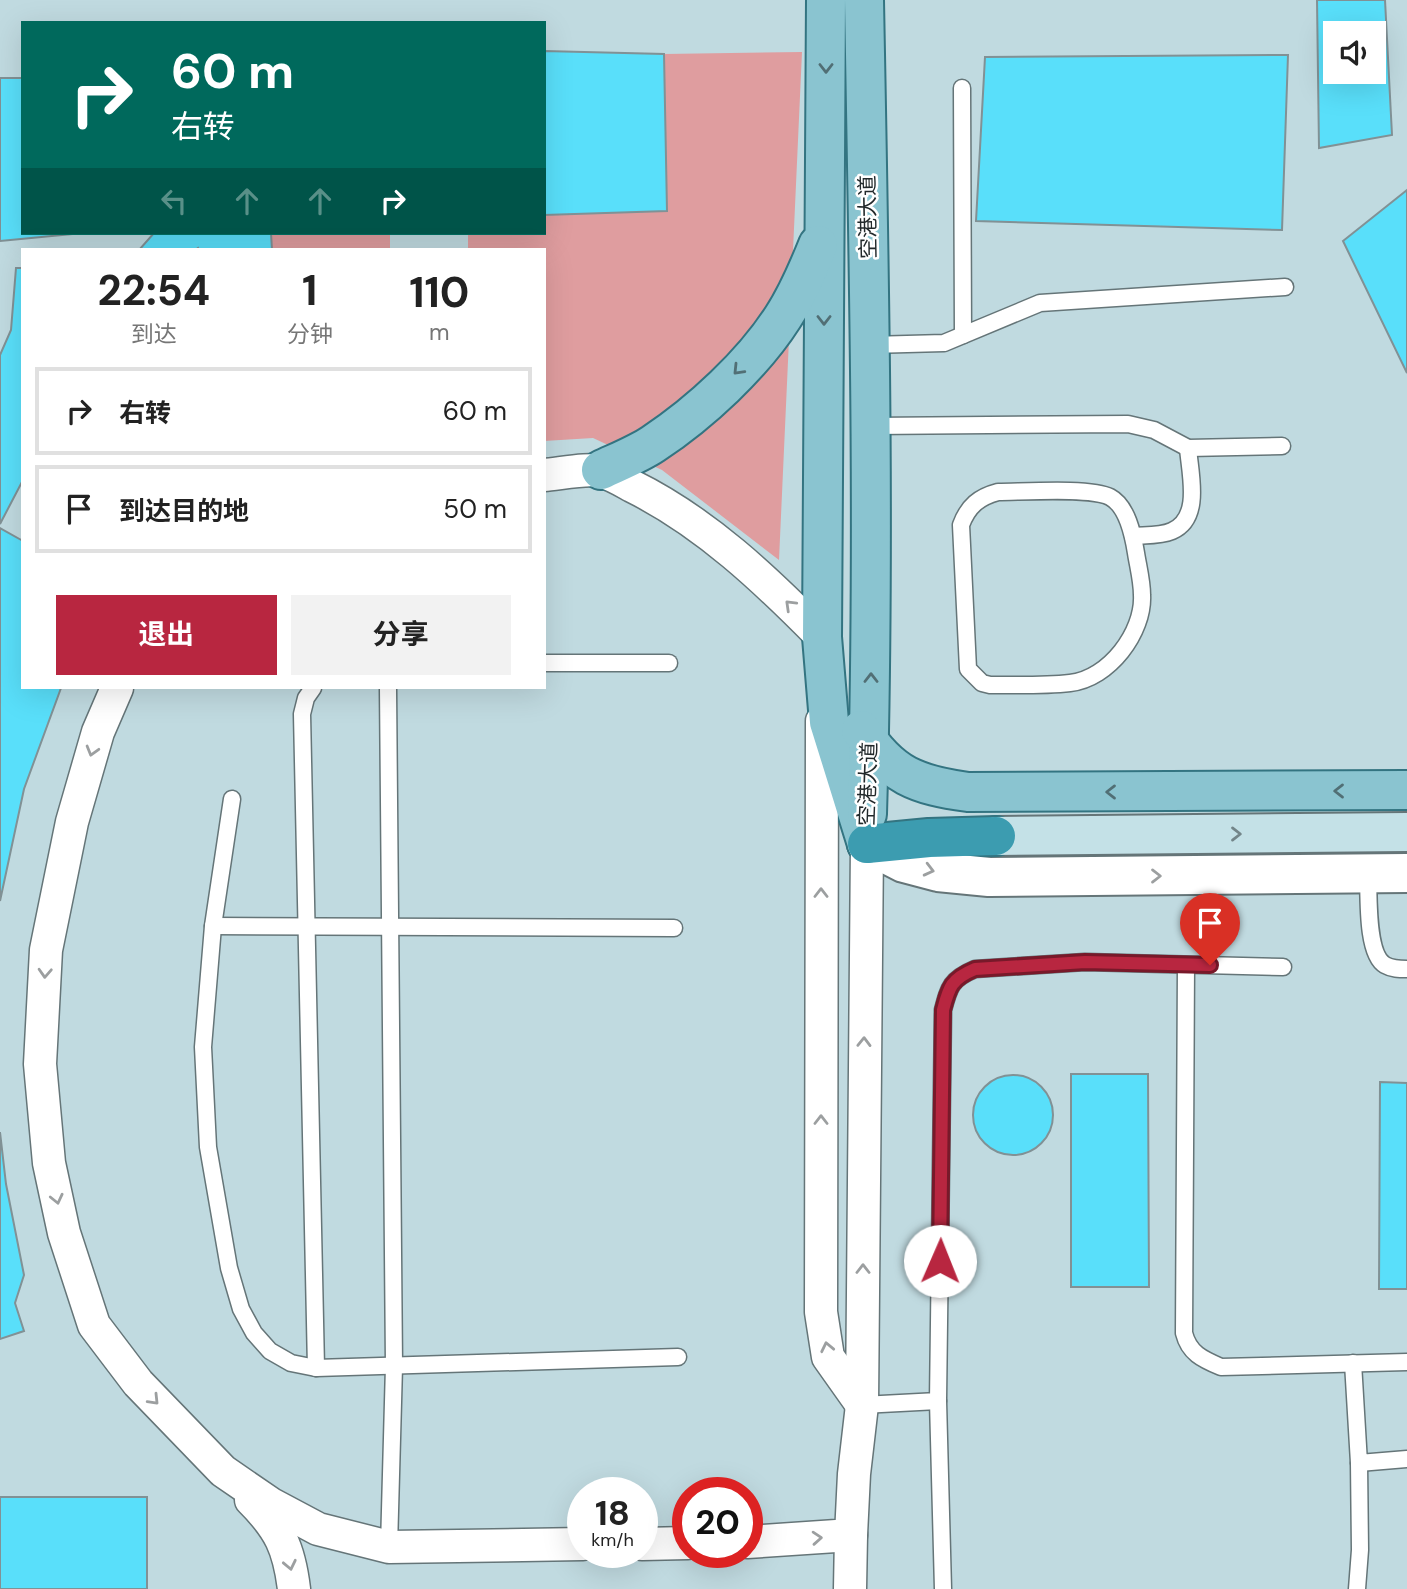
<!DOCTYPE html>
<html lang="zh">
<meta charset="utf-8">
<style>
:root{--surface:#fff;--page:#f2f2f2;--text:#222;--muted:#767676;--line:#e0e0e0;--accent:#b82640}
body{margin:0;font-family:"DM Sans","Noto Sans SC",sans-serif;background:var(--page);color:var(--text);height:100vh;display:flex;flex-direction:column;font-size:26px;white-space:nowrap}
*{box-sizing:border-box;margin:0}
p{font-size:23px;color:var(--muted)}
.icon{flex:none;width:38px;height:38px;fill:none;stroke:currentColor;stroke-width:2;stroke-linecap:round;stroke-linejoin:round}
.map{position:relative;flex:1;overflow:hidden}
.details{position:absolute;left:21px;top:248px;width:525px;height:441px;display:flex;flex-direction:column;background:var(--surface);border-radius:0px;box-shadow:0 7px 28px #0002}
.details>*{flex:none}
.top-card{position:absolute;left:21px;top:21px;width:525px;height:214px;border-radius:0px;box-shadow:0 7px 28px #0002;background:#00695c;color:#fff;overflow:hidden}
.buttons{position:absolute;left:1323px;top:21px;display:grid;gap:14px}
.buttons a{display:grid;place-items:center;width:63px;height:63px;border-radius:0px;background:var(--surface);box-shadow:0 7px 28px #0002;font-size:35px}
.speed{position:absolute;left:567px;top:1477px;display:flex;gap:14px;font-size:35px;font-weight:700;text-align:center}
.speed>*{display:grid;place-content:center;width:91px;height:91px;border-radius:50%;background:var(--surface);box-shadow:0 7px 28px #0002;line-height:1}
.speed small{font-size:18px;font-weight:400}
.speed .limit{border:10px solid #d22;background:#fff;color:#111}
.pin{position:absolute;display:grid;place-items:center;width:60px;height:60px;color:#fff;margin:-72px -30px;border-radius:50% 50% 50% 0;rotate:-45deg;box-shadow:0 0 7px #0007}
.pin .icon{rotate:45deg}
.me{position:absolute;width:77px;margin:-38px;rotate:1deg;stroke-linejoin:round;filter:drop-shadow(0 0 5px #0008)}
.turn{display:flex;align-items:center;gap:24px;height:147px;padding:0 35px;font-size:32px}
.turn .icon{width:91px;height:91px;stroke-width:2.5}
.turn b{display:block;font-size:49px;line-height:60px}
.lanes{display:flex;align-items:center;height:66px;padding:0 35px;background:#0003;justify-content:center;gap:35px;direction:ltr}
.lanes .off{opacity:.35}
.eta{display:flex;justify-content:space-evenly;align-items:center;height:119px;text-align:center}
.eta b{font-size:42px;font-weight:700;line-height:49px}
.cta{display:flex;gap:14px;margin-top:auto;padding:14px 35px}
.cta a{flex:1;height:80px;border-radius:0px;background:var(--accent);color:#fff;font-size:28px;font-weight:700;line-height:80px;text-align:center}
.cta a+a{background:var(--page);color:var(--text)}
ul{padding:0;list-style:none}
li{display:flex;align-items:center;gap:21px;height:88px;margin:0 14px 10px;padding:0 21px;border:4px solid var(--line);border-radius:0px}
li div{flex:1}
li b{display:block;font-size:26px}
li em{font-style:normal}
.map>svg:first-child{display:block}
</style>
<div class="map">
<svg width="1407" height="1589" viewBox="0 0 1407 1589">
<rect width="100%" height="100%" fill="#d5e7ec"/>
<path fill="#c0dae0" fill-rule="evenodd" d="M0 0H1407V1589H0ZM23 23H544V233H23ZM1335 33H1374V72H1335ZM23 250H544V688H23ZM583 1493H642V1552H583ZM688 1493H747V1552H688Z"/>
<g fill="#df9d9f">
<polygon points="802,52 779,560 662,470 593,438 544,441 544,250 468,250 468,233 544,233 544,215 667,211 664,54"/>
<polygon points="271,233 390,233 390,250 272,250"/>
</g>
<g fill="#59dffa" stroke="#819195" stroke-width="2" fill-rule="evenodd">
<path d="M1317 0H1385L1392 135 1319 148ZM1335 33H1374V72H1335Z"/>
<polygon points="544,51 664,54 667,211 544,215"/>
<polygon points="1288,55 1282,230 976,221 985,57"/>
<polygon points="0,78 23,78 23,233 83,233 0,241"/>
<polygon points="1407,190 1407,373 1343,241"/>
<polygon points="154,233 271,233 272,250 199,250 198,248 195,250 139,250"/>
<polygon points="16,268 23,268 23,480 0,524 0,355 11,330"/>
<polygon points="0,528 23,541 23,688 61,688 24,789 0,901"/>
<polygon points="1071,1074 1148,1074 1149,1287 1071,1287"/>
<circle cx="1013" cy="1115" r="40"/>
<polygon points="1380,1082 1407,1083 1407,1289 1379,1289"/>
<polygon points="0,1132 6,1184 24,1275 15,1303 24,1331 0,1339"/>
<rect x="0" y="1497" width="147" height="92"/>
</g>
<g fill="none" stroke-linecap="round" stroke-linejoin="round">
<defs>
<g id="service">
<polyline points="962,88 963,335"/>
<polyline points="870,345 944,343 1040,303 1285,287"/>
<polyline points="871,426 1128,424 1154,430 1188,448 1282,446"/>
<path d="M998 492C1022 492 1091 487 1110 497 1127 506 1133 534 1136 553 1138 566 1142 581 1142 595 1144 632 1109 679 1070 683 1044 686 1017 685 990 685L982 683 968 669 961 525C968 506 979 497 998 492Z"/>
<path d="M1133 536C1145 535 1161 536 1172 531 1202 518 1190 474 1188 448"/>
<polyline points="544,663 669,663"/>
<polyline points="313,688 306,698 302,714 316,1368"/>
<polyline points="388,688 394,1366 389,1547"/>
<polyline points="232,799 213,926 203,1047 208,1147 229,1268 241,1309 254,1333 270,1351 291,1363 316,1368 678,1357"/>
<path d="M1368 874C1369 895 1366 954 1385 965 1392 969 1399 969 1407 969"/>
<polyline points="213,926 674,928"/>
<path d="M1186 965 1184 1333C1189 1353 1202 1359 1221 1367L1407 1362"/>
<polyline points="1353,1363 1359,1463 1407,1459"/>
<polyline points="938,1401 943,1589"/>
<path d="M862 1405 938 1401 943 1010C949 987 951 979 975 969L1085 962 1283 967"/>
<polyline points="1357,1589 1360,1550 1359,1463"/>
</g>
<g id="minor">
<path d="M544 475C559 474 590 467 603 472 613 475 623 481 632 486 705 522 766 580 822 637V652"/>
<polyline points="117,688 98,732 72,822 46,950 40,1064 49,1163 64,1233 94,1325 138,1383 223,1471 271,1504 318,1529 389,1547 583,1544"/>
<polyline points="822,721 821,1312 828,1357 862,1405"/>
<path d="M251 1500C280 1529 289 1548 294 1589"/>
<polyline points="747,1542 851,1535 854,1474 862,1405 867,844"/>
<polyline points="642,1544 688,1543"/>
<polyline points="850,1589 851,1535"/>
</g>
<polyline id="tertiary" points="867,844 904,863 938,872 989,877 1407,873"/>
<polyline id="secondary" points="996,836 1407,832"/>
<g id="primary">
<polyline points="826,0 822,637 829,722 867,844"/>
<path d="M864 0C869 271 875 543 867 814"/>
<path d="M601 470C618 462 638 454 653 444 700 413 753 364 783 317 798 294 808 270 818 245"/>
<path d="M861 730C891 776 917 785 968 792L1407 790"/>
</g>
<polyline id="motorway" points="867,844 929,838 996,836"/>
</defs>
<use href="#service" stroke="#657578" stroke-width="19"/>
<use href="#minor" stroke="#657578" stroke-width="35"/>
<use href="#tertiary" stroke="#657578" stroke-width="42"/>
<use href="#secondary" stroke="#657578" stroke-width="42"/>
<use href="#primary" stroke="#337481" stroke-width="42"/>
<use href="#motorway" stroke="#337481" stroke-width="42"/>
<use href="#service" stroke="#fff" stroke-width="16"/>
<use href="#minor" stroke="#fff" stroke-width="32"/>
<use href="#tertiary" stroke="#fff" stroke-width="38"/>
<use href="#secondary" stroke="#c4e1e7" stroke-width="38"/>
<use href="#primary" stroke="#8ac4d0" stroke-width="38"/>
<use href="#motorway" stroke="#3c9cb0" stroke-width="38"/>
</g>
<defs><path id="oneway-chevron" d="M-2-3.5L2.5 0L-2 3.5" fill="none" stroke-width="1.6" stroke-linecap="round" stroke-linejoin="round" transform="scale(1.75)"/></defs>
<g stroke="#516f75">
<use href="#oneway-chevron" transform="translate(826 68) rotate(90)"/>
<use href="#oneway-chevron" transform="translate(824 320) rotate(90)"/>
<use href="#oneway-chevron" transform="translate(738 370) rotate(134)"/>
<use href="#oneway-chevron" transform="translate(871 678) rotate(-90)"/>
<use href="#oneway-chevron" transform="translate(1339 791) rotate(180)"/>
<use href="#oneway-chevron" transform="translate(1111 792) rotate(180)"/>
</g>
<g stroke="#9c9fa0">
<use href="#oneway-chevron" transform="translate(790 605) rotate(-136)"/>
<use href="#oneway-chevron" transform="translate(92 751) rotate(106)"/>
<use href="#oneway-chevron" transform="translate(929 870) rotate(14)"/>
<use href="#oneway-chevron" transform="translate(1156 876)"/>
<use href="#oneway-chevron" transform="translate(821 893) rotate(-90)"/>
<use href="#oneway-chevron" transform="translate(45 973) rotate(93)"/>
<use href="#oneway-chevron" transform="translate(864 1042) rotate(-89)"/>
<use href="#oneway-chevron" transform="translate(821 1120) rotate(-90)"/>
<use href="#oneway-chevron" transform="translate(57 1199) rotate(77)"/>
<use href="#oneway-chevron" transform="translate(863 1269) rotate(-90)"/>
<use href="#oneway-chevron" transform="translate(827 1347) rotate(-102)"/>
<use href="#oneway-chevron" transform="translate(154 1400) rotate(46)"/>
<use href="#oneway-chevron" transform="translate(817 1538) rotate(-4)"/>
<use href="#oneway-chevron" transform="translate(290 1565) rotate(78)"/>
</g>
<use stroke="#738589" href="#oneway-chevron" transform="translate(1236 834)"/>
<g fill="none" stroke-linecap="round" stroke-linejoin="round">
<defs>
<path id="route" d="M940 1261 943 1010C949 987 951 979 975 969L1085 962 1210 965"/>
</defs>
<use href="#route" stroke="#78192a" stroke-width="18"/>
<use href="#route" stroke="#b82640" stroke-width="12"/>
</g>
<g text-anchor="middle" stroke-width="5" stroke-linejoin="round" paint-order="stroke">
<g font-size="21" fill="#22292b" stroke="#fff">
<text transform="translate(868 217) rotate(-91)" y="7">空港大道</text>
<text transform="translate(868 784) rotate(-88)" y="7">空港大道</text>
</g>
</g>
</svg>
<div class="buttons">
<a><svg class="icon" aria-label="sound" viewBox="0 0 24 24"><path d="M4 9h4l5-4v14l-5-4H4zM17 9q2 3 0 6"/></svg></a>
</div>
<div class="speed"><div>18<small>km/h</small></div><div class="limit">20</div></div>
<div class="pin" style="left:1210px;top:965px;background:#d93025"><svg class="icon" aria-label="arrive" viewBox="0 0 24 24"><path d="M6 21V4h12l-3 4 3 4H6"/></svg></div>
<svg class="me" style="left:940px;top:1261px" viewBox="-20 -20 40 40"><circle r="19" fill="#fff"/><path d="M0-13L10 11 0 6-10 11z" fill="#b82640"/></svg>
<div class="top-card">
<div class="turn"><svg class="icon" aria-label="right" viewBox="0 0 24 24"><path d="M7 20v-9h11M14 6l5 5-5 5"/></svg><div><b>60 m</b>右转</div></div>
<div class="lanes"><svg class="icon off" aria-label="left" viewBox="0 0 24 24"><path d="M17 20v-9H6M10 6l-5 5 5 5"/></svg><svg class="icon off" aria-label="ahead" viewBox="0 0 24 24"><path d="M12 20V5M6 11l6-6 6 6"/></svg><svg class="icon off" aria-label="ahead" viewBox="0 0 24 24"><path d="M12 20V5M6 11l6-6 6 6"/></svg><svg class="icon" aria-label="right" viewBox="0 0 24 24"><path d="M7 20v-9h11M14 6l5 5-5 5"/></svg></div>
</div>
<section class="details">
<div class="eta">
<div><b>22:54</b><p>到达</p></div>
<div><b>1</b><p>分钟</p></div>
<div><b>110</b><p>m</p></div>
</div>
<ul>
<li><svg class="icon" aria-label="right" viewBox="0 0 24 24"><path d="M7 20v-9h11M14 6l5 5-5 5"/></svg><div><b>右转</b></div><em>60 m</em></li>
<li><svg class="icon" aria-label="arrive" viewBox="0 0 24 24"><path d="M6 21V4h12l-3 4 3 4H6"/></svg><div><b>到达目的地</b></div><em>50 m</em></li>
</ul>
<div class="cta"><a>退出</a><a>分享</a></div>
</section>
</div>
